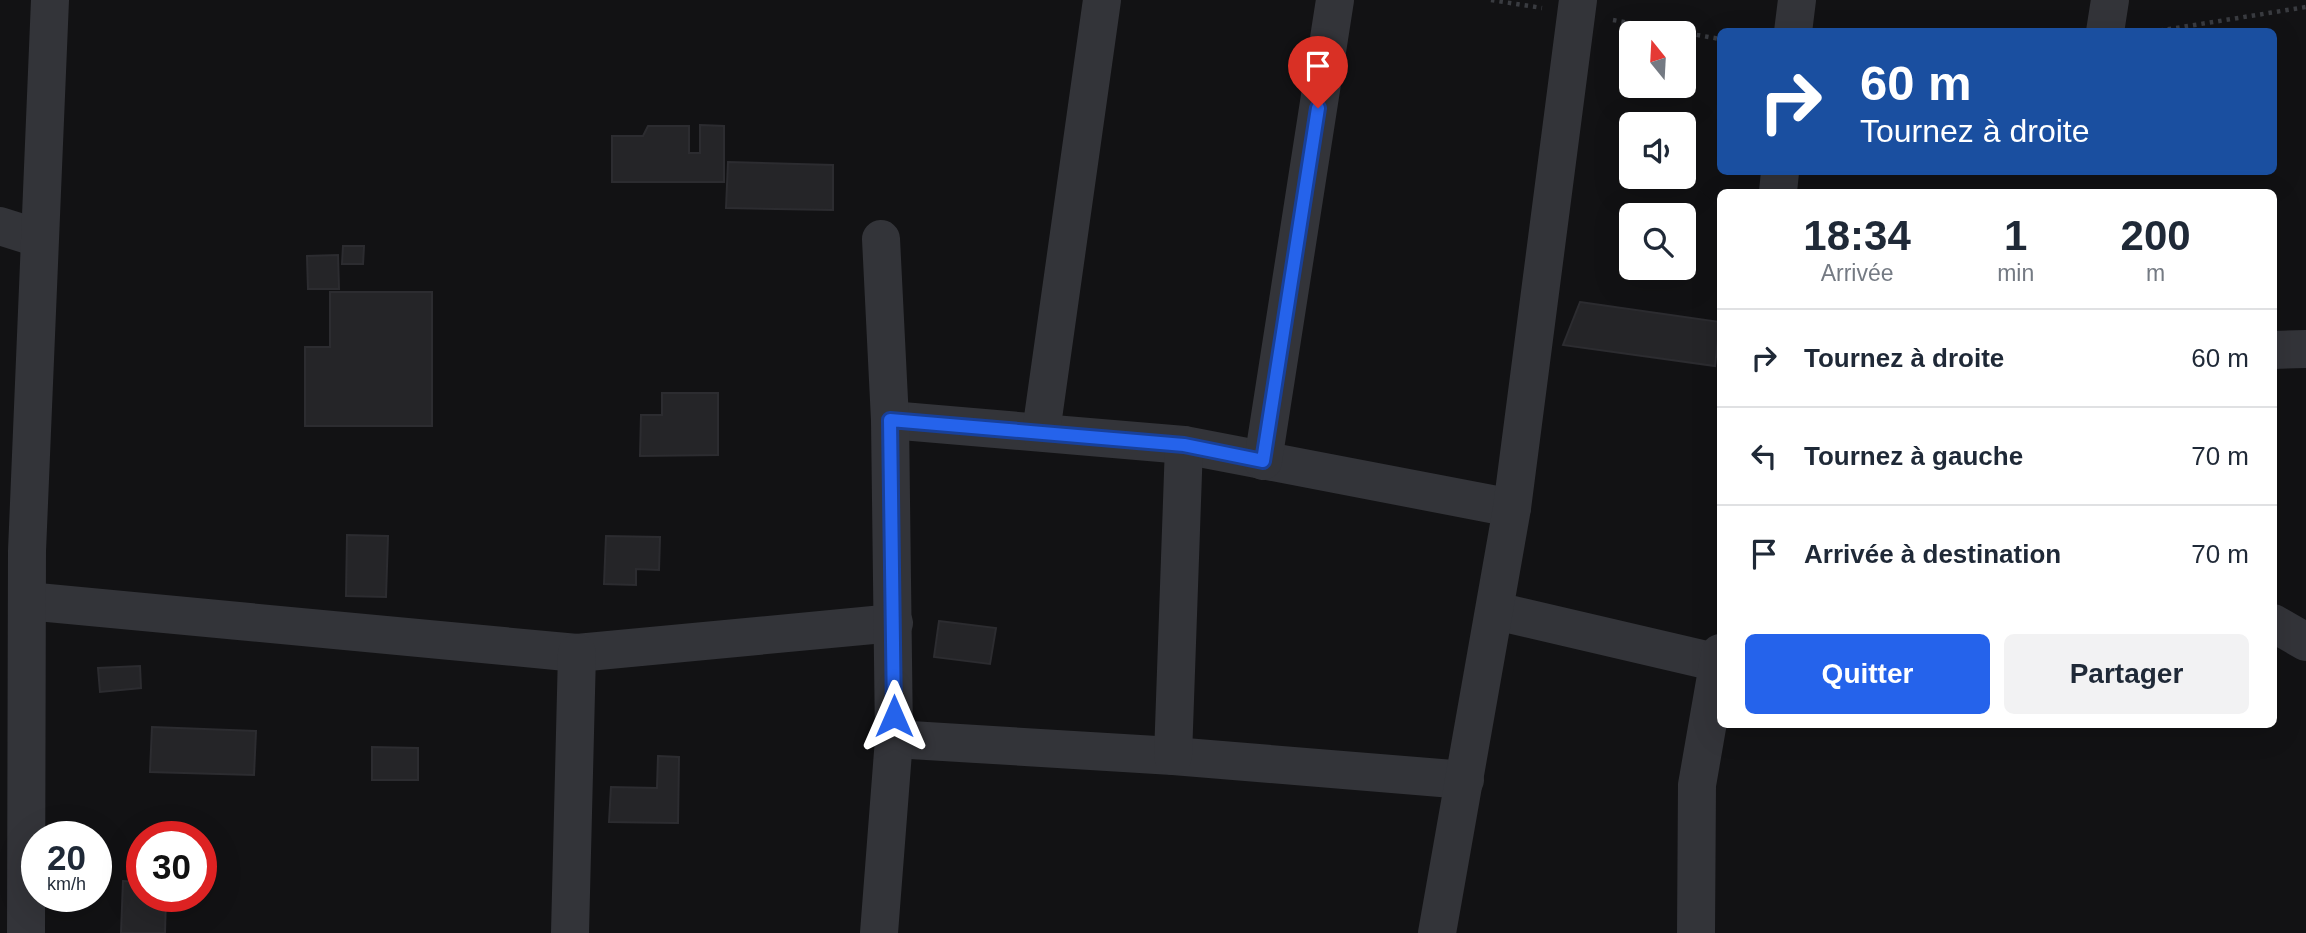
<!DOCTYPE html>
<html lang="fr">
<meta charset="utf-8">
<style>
:root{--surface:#fff;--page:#f2f2f3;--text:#1f2937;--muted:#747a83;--line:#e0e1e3;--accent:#2563eb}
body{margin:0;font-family:Helvetica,sans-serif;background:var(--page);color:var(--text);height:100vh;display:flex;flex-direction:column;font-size:26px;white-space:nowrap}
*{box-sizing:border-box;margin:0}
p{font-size:23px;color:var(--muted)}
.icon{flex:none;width:38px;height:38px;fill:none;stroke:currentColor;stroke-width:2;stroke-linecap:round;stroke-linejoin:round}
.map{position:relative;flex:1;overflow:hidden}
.side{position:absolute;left:1717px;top:189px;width:560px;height:539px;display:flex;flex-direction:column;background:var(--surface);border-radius:10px;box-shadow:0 7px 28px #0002}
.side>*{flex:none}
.hud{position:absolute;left:1717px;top:28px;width:560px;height:147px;border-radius:10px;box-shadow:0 7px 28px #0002;background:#1a4fa0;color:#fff;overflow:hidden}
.needle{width:46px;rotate:342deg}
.tools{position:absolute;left:1619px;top:21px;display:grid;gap:14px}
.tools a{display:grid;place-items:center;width:77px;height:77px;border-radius:10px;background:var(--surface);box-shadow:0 7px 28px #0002;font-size:35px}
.speed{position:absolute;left:21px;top:821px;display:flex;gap:14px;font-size:35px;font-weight:700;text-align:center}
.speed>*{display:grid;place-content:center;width:91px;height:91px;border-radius:50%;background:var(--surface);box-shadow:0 7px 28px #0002;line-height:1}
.speed small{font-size:18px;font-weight:400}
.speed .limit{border:10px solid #d22;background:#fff;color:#111}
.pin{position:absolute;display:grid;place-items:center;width:60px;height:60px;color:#fff;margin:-72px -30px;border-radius:50% 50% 50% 0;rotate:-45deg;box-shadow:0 0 7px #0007}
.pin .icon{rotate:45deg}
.me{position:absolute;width:77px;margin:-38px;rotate:0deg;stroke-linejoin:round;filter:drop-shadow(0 0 5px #0008)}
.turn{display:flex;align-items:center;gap:24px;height:147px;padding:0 28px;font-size:32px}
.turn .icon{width:91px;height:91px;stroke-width:2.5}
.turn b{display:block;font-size:49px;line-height:60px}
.eta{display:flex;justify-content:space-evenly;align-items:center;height:119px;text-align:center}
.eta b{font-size:42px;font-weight:800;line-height:49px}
.cta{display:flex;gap:14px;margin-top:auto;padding:14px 28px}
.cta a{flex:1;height:80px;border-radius:10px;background:var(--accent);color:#fff;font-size:28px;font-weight:800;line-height:80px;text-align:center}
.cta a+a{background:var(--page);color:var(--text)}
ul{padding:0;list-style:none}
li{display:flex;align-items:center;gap:21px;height:98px;padding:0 28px;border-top:2px solid var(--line)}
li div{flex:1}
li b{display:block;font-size:26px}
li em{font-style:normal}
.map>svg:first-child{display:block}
</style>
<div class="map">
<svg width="2306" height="933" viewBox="0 0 2306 933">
<rect width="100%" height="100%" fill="#121214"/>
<g fill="#252528" stroke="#2c2c30" stroke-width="2">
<polygon points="700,125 724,126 724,182 612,182 612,136 643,136 648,126 689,126 689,153 700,153"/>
<polygon points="728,162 833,165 833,210 726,208"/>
<polygon points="343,246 364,246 363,264 342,264"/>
<polygon points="338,255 339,289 308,289 307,256"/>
<polygon points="330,292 432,292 432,426 305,426 305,347 330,347"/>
<polygon points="1580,302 1720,322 1715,366 1563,345"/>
<polygon points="662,393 718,393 718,455 640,456 641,415 662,415"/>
<polygon points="347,535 388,536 386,597 346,596"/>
<polygon points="606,536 660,537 659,570 636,569 636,585 604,584"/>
<polygon points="939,621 996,628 990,664 934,657"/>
<polygon points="140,666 141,688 100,692 98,668"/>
<polygon points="152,727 256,731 254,775 150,772"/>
<polygon points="372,747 418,748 418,780 372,780"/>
<polygon points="658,756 679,757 678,823 609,822 611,787 657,788"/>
<polygon points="123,881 142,882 142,896 166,896 165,933 121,933"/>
</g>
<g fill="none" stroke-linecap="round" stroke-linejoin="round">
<g stroke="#393b40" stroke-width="4.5" stroke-dasharray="3.5 5" stroke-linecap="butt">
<polyline points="1491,0 1542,8"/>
<polyline points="1613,20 1720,39"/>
<polyline points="2151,32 2306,7"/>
</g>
<g stroke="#333439" stroke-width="38">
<polyline points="1793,32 1797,0"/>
<polyline points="2105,32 2110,0"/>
<polyline points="1778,192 1780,172"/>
<polyline points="0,226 38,238"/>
<polyline points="2273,350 2306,349"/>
<polyline points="890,420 1184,445 1512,508"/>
<polyline points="1041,432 1102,0"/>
<polyline points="1263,461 1335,0"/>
<polyline points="27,601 577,653 894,623"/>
<polyline points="1496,611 1719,663"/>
<polyline points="2273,623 2306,642"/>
<polyline points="894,739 1173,756 1465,780"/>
<polyline points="1173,756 1184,445"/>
<polyline points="26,933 27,551 50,0"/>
<polyline points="570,933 577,653"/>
<polyline points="879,933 894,739 890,420 881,239"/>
<polyline points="1437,933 1512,508 1578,0"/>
<polyline points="1696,933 1697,785 1720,653"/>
</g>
</g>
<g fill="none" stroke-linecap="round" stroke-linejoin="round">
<defs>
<polyline id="route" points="894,716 890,420 1184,445 1263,461 1318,108"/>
</defs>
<use href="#route" stroke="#184099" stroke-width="18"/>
<use href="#route" stroke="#2563eb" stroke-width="12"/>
</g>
</svg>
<div class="tools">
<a><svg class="needle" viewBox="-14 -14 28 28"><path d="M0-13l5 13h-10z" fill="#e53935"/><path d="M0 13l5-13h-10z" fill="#747a83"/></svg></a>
<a><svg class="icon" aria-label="sound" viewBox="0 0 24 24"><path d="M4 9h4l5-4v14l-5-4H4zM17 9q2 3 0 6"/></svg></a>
<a><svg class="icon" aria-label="search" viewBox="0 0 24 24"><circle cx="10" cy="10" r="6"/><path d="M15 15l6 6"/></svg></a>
</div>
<div class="speed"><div>20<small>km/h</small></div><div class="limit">30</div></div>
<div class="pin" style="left:1318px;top:108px;background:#d93025"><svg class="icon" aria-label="arrive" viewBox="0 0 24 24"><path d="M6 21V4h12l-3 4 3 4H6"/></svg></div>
<svg class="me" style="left:894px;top:716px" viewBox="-20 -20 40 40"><path d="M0-17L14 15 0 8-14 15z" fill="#2563eb" stroke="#fff" stroke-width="4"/></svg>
<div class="hud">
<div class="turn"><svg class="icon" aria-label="right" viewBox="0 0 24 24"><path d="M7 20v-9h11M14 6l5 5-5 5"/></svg><div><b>60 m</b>Tournez à droite</div></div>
</div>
<section class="side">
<div class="eta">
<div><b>18:34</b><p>Arrivée</p></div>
<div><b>1</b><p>min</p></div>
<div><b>200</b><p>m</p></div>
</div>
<ul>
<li><svg class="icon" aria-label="right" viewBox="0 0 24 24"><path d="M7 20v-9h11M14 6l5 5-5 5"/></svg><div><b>Tournez à droite</b></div><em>60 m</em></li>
<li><svg class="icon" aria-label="left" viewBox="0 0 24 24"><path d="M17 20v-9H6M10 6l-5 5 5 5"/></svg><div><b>Tournez à gauche</b></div><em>70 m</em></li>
<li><svg class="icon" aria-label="arrive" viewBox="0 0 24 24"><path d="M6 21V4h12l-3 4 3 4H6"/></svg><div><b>Arrivée à destination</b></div><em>70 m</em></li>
</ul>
<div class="cta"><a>Quitter</a><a>Partager</a></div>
</section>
</div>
